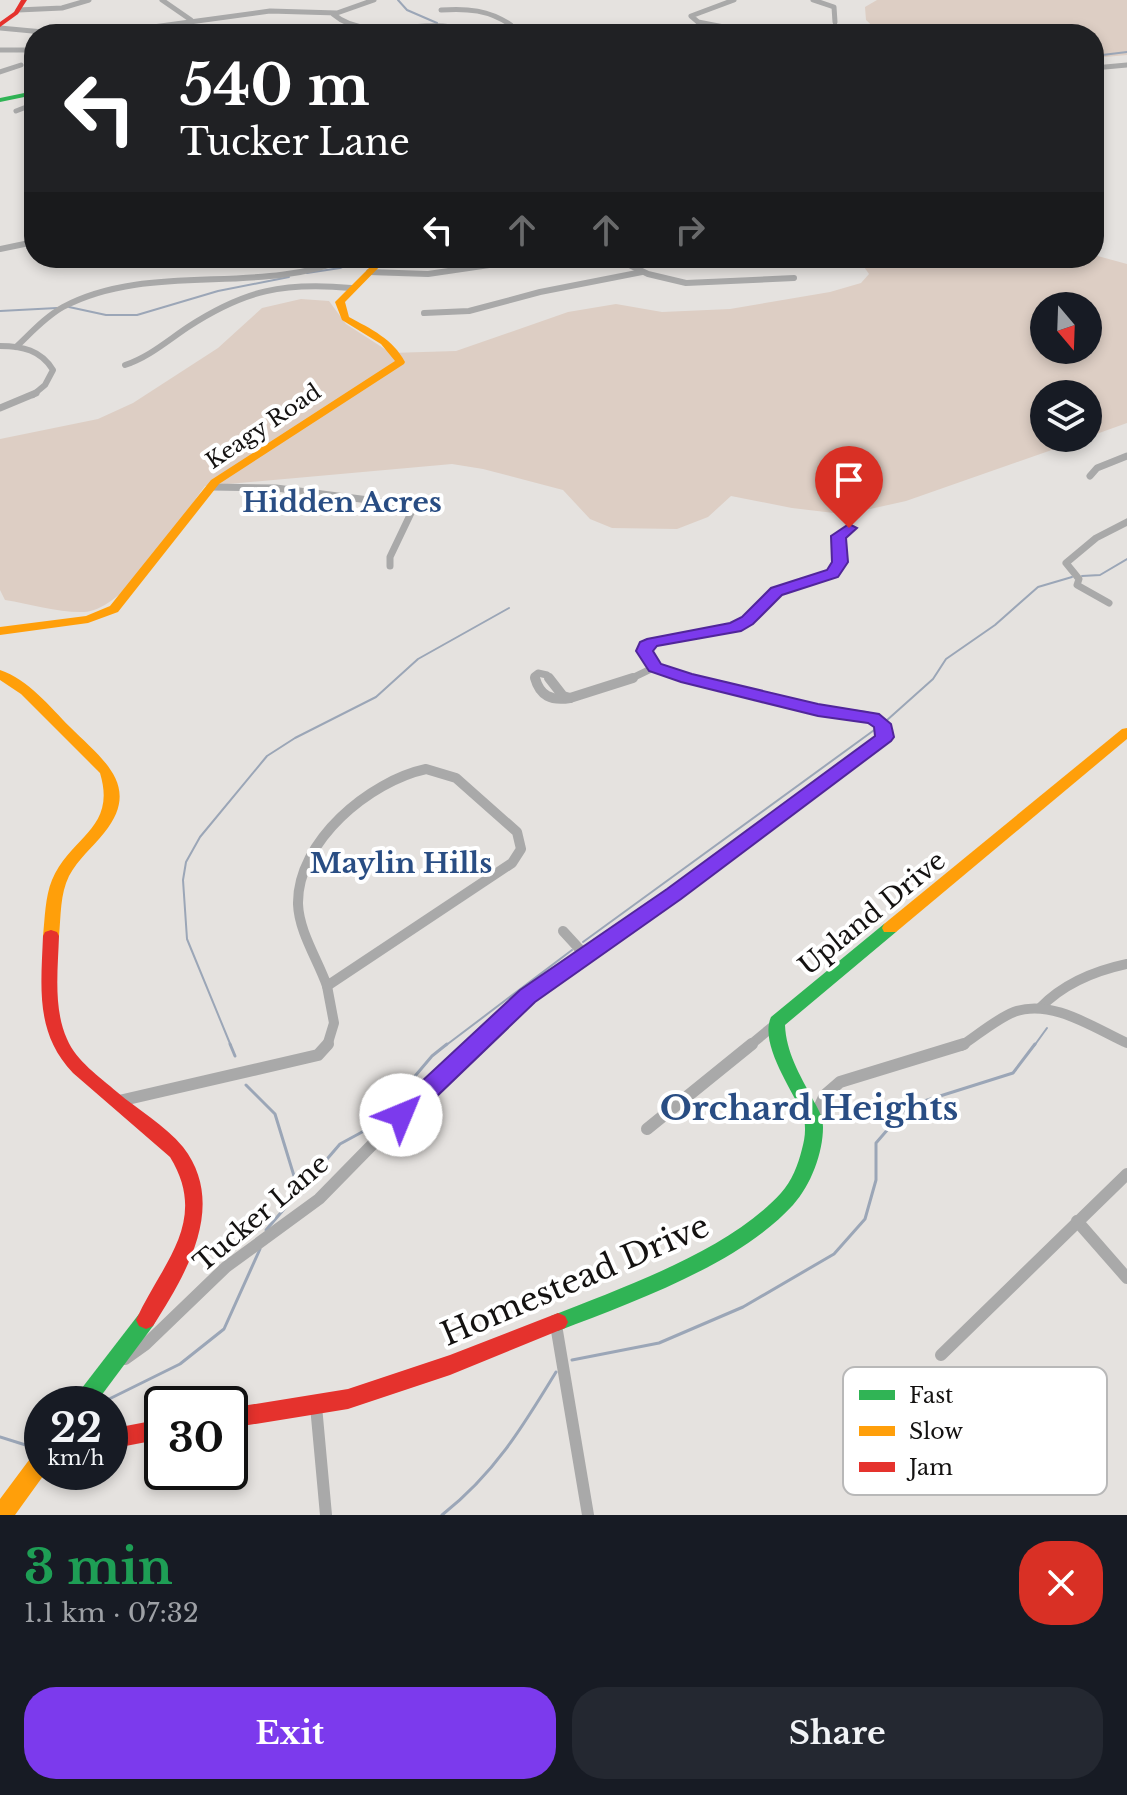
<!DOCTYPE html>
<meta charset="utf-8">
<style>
:root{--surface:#171b24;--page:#242831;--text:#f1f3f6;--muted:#9ea1a6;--accent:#7c3aed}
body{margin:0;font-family:"Libre Baskerville",serif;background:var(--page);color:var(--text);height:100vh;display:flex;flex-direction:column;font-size:30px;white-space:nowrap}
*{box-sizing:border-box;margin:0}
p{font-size:26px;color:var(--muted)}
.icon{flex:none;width:44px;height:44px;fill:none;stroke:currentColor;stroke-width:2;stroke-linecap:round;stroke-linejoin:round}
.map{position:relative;height:1515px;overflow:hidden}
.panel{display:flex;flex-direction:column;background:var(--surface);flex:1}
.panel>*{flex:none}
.hud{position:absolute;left:24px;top:24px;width:1080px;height:244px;border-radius:32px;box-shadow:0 4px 12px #0003;background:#202124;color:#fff;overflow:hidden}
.needle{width:52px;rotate:161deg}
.tools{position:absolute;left:1030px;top:292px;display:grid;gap:16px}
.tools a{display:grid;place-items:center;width:72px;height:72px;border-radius:50%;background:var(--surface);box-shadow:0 4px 12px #0003;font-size:40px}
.speed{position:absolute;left:24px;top:1386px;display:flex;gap:16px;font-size:40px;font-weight:700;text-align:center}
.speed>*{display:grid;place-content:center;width:104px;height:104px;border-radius:50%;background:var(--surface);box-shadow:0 4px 12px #0003;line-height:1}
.speed small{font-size:20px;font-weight:400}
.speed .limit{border:4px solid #111;border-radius:12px;background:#fff;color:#111}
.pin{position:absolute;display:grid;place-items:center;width:68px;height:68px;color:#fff;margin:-82px -34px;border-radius:50% 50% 50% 0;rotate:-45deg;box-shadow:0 0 8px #0007}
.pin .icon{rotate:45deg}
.me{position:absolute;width:88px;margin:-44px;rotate:45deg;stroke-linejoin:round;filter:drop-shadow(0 0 6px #0008)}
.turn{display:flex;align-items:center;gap:28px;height:168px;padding:0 24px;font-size:36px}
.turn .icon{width:104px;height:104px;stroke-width:2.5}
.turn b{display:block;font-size:56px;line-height:68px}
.lanes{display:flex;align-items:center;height:76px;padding:0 24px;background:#0003;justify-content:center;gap:40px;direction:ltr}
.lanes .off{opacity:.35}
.round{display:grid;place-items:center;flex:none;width:84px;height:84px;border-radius:32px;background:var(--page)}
.overview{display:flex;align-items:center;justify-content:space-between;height:136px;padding:0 24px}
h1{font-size:48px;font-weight:700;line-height:60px;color:#1e9e55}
.button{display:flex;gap:16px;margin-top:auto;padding:16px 24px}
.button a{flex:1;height:92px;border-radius:32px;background:var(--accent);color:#fff;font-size:32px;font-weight:700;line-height:92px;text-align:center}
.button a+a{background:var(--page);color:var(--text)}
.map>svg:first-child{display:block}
</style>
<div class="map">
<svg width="1127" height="1515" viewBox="0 0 1127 1515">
<rect width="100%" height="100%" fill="#e5e2df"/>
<g fill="#ddcec4" fill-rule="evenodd">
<polygon points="877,0 1127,0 1127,55 1094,58 1094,34 881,34 866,20 865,7"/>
<path d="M1094 255 1127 264V423L1088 437V394H1044V438H1086L906 501 870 509 834 513 792 508 731 496 708 517 677 529 612 528 590 519 563 490 483 469 452 464 205 486C180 519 127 610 84 612 60 613 30 604 5 600L0 590V439L98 419 133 403 218 348 262 308 301 299 329 301 346 324 391 353 456 351 568 312 616 304 662 312 730 309 830 292 861 283 869 274 860 261 846 258H1094ZM1044 306H1088V350H1044Z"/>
</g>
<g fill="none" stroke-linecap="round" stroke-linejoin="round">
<g stroke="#9ba6b7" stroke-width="2">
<polyline points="398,0 407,10 437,23"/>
<polyline points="1094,56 1127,52"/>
<polyline points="307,273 340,268 363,258"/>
<polyline points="69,307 106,315 137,315 218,291 289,277"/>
<polyline points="0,311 57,308"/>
<polyline points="1082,576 1100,575 1127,559"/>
<polyline points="886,721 933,679 946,659 995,625 1038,587 1072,577"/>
<polyline points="583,942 877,728"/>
<polyline points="231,1046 187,939 183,880 186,862 200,837 267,756 295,738 376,697 418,659 509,608"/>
<polyline points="445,1046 572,950"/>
<polyline points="1034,1046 1047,1028"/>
</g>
<g stroke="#9ba6b7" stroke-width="3">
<polyline points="230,1044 235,1056"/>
<polyline points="246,1085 275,1114 298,1189"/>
<polyline points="921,1102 1013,1073 1035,1044"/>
<polyline points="266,1230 340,1144 386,1119 399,1095 432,1056 447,1044"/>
<polyline points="572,1360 659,1343 743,1307 834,1254 865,1219 876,1180 876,1143 907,1107"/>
<polyline points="99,1404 180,1364 224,1329 260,1249"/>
<polyline points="0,1437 32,1447 42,1438"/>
<path d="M442 1515C494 1474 522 1428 556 1372"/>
</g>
<g stroke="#a9a9a9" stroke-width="5">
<polyline points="162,0 191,20"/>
<polyline points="813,0 834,7 835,22"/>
<polyline points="18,10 62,8 89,0"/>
<path d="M441 10C467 8 489 10 511 25L504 34"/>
<path d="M333 14C362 39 408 24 443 26 458 27 473 31 487 34"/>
<polyline points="0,28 43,32 131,30 270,11 337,13 374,0"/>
<polyline points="732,34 729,28 698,22 691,16 734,0"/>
<polyline points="0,50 34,50"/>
<polyline points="1094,68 1127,65"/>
<polyline points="0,72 21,65"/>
<polyline points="16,111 34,104"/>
</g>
<g stroke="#a9a9a9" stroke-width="6">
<polyline points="0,249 34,242"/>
<polyline points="615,258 648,274 686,283 794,278"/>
<polyline points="369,272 428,274 538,258"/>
<polyline points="424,313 469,311 540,292 642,272"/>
<path d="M0 346C22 346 41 350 53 370L45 385 33 395"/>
<path d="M16 347C31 333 45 317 63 307 150 261 260 296 348 258"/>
<path d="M125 365C149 357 167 341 188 327 245 290 283 282 351 288"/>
</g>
<g stroke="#a9a9a9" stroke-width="7">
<polyline points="0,408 36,393"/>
<polyline points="1090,476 1097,468 1127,456"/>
<polyline points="211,487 276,488 407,505 411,513 390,557 390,566"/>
<polyline points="1109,603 1077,585 1079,579 1066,563 1096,538 1127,522"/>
<polyline points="535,680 534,676 538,673 547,675 551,680"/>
<polyline points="628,680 655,667"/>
<polyline points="690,680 655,667 644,651 646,645 735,627 747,620 777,591 832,574 840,562 838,536 849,528"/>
</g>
<g stroke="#a9a9a9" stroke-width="10">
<path d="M535 678C540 696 551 701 570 698"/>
<polyline points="549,678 563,696 570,698"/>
<polyline points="570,698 633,678"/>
<path d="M426 769 456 778 517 832 521 849 512 863 327 986C318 960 299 932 298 904 297 841 370 781 426 769Z"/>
<polyline points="563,931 585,955"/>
<path d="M1040 1008C1064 983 1094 971 1127 964"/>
<polyline points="327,1046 334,1023 327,986"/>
<polyline points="474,1046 528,996 674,894 882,741 885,729 866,716 818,710 684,678"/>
<polyline points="749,1046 777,1023"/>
<path d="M961 1046C978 1035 996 1019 1014 1012 1051 998 1094 1028 1127 1043"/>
</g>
<g stroke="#a9a9a9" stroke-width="12">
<polyline points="119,1101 318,1055 328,1044"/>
<polyline points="814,1119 825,1095 840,1082 964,1044"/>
<polyline points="647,1129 752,1044"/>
<polyline points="1077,1221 1127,1278"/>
<polyline points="556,1325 588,1515"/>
<polyline points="941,1355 1127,1174"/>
<polyline points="125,1359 146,1344 226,1267 319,1199 421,1095 476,1044"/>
<polyline points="316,1406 326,1515"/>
</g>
<g fill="#30b455" fill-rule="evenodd">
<polygon points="34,91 34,95 0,102 0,98"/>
<path d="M890 922 896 924 898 928 896 932 785 1025C786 1052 800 1075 812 1098 817 1107 823 1116 823 1127 823 1153 811 1185 793 1205 738 1265 633 1302 558 1331L551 1328 548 1322 551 1316C624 1287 728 1251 781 1193 792 1181 798 1165 802 1149 805 1138 807 1125 802 1113 792 1089 759 1044 771 1017L884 924Z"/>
<polygon points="146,1311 153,1314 156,1320 153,1326 95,1404 72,1404 75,1397 139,1314"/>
</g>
<g fill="#ff9f0a" fill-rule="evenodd">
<path d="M379 258H388L345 302 349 317C371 329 393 339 405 362L404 364 219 484 118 612 88 623 0 635V627L86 616 110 606 211 480 395 361 381 344 342 320 335 302Z"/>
<path d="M0 670C28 679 50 707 70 727 103 760 142 786 104 833 92 848 78 859 69 876 60 894 61 916 59 936L57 940H45L43 936C45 918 45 897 52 880 71 836 117 829 100 773L21 694 0 680Z"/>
<polygon points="1127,728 1127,739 896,932 884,932 882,928 884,924 1122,729"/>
<polygon points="42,1448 42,1472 46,1472 15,1515 0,1515 0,1499 35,1452"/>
</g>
<g fill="#e5322d" fill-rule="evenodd">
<polygon points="21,0 27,0 18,14 0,27 0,22 14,12"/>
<path d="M51 930 57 932 59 936C58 969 53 1008 67 1039 76 1061 100 1077 117 1092 138 1110 165 1125 183 1147 228 1205 186 1274 153 1326L146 1329 139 1326 136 1320C161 1264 210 1222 170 1157L73 1073C35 1033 41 988 43 936L45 932Z"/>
<polygon points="558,1313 565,1316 568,1322 565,1328 450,1375 348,1409 230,1428 230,1408 348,1389 450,1355"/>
<polygon points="162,1419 162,1439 110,1449 110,1429"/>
</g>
</g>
<polygon fill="#7c3aed" stroke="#51269a" stroke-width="2" points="849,524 857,528 846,538 848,562 838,577 782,595 753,624 741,631 657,646 653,651 661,664 692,674 818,704 879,714 891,724 894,737 891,741 681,899 535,1002 410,1122 401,1125 393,1122 390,1115 393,1108 520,990 667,889 875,736 874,727 868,723 818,716 681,682 649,671 636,651 640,642 647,639 730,623 742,617 771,588 827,570 832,562 831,536"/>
<g text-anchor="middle" stroke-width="8" stroke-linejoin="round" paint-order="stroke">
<g font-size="22" fill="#141211" stroke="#fff">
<text transform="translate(263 426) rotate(-34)" y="8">Keagy Road</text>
</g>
<g font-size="26" fill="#141211" stroke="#fff">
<text transform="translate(872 913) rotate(-39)" y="9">Upland Drive</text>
<text transform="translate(261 1213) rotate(-40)" y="9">Tucker Lane</text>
</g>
<g font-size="28" font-weight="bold" fill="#294d83" stroke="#fff">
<text x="342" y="512">Hidden Acres</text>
<text x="401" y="873">Maylin Hills</text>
</g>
<g font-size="32" fill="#141211" stroke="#fff">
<text transform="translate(575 1280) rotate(-23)" y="11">Homestead Drive</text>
</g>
<g font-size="34" font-weight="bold" fill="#294d83" stroke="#fff">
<text x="809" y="1120">Orchard Heights</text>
</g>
</g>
<rect x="843" y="1367" width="264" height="128" rx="12" fill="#fff" stroke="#b8b8b8" stroke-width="2"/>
<rect x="859" y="1390" width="36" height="10" fill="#30b455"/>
<rect x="859" y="1426" width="36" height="10" fill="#ff9f0a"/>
<rect x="859" y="1462" width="36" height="10" fill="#e5322d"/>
<g font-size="22" fill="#141211">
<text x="909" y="1403">Fast</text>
<text x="909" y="1439">Slow</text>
<text x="909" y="1475">Jam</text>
</g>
</svg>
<div class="tools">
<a><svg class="needle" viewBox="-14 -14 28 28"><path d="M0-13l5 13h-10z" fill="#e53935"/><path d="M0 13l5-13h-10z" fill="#9ea1a6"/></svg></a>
<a><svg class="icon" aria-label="layers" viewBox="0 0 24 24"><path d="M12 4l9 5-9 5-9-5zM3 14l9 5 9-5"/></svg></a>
</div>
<div class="speed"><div>22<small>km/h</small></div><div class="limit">30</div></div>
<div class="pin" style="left:849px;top:528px;background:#d93025"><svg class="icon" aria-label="arrive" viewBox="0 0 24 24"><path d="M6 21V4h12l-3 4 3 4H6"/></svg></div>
<svg class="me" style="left:401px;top:1115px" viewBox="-20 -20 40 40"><circle r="19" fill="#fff"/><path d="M0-13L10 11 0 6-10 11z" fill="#7c3aed"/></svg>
<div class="hud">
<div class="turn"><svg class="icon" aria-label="left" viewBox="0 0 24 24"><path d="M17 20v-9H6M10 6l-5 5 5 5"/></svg><div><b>540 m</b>Tucker Lane</div></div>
<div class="lanes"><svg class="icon" aria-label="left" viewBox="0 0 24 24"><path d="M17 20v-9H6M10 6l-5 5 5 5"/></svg><svg class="icon off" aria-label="ahead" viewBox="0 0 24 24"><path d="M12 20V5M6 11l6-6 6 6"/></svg><svg class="icon off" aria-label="ahead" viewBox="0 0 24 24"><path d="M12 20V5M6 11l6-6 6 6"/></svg><svg class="icon off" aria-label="right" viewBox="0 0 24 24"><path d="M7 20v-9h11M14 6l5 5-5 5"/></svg></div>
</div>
</div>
<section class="panel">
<div class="overview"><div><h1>3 min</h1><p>1.1 km · 07:32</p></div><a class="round" style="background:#d93025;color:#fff"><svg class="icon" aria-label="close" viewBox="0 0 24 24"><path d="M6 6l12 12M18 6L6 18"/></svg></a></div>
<div class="button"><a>Exit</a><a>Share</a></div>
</section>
